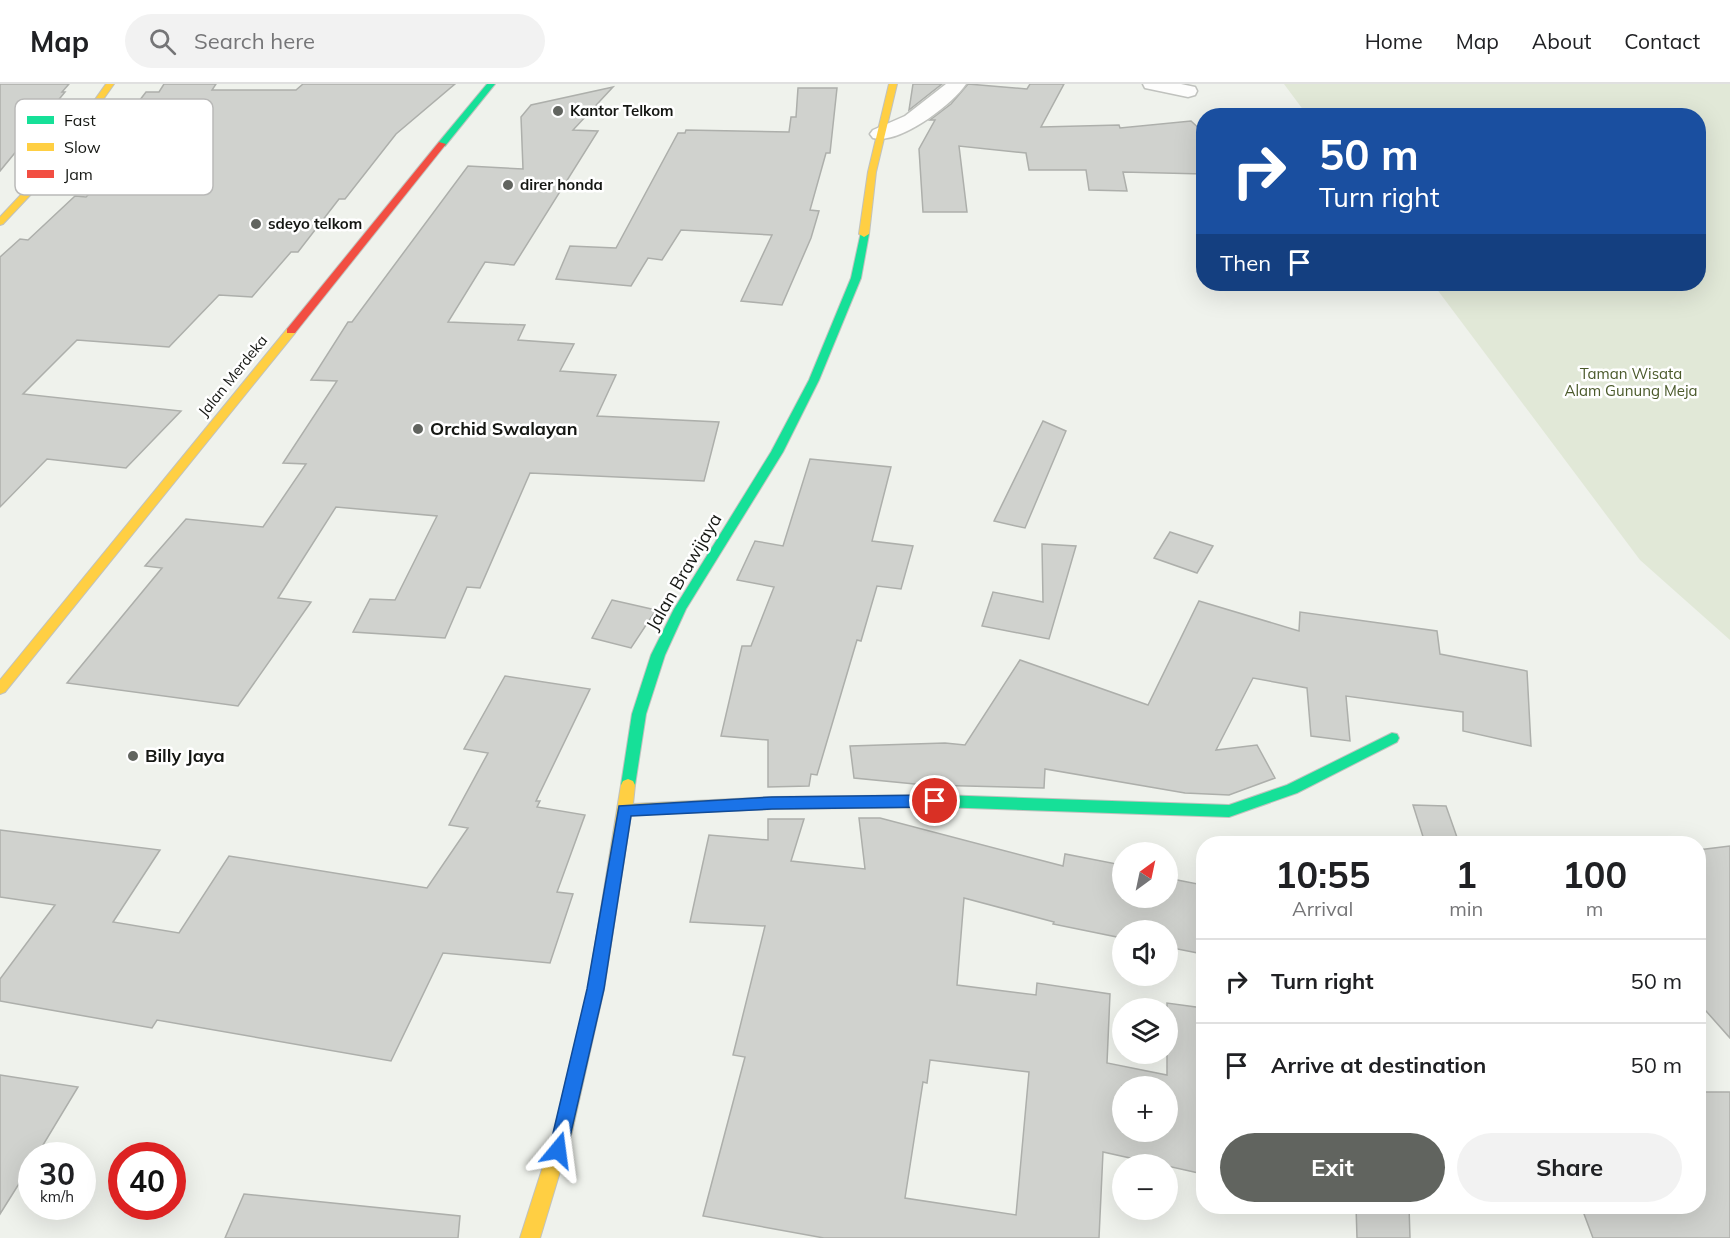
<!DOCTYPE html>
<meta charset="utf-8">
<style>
:root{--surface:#fff;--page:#f2f2f2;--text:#202124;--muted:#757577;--line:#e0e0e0;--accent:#61645f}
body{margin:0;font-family:Mulish,sans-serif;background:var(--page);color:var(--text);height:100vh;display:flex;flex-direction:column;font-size:22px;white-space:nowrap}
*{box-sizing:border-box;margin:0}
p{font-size:20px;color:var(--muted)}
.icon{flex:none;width:33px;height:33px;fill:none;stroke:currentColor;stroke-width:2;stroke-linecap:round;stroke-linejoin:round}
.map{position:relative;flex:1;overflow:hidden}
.panel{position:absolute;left:1196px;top:752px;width:510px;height:378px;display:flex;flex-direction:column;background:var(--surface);border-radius:24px;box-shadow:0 6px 24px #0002}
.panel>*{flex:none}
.banner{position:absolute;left:1196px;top:24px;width:510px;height:183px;border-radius:24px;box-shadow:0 6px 24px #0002;background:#1a4fa0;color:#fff;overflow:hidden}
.needle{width:39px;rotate:33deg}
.buttons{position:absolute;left:1112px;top:758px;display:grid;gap:12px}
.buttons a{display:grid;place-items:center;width:66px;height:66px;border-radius:50%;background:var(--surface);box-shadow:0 6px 24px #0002;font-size:30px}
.speed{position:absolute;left:18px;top:1058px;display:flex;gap:12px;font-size:30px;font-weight:700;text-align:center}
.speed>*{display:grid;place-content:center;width:78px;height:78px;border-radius:50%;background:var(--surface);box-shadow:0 6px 24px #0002;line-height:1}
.speed small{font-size:15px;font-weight:400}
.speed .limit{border:9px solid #d22;background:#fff;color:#111}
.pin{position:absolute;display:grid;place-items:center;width:51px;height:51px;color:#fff;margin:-26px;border:3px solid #fff;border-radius:50%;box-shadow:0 2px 6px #0007}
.me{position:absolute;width:66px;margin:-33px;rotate:16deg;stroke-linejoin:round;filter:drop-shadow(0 0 4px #0008)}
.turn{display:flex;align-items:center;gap:21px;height:126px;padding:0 24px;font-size:27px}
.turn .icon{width:78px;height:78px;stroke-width:2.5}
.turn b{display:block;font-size:42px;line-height:51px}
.then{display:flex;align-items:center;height:57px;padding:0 24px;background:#0003;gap:12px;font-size:22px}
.eta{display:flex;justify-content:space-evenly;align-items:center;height:102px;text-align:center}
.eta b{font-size:36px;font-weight:700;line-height:42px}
.cta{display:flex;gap:12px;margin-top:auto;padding:12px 24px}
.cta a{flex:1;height:69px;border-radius:36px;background:var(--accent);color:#fff;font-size:24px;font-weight:700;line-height:69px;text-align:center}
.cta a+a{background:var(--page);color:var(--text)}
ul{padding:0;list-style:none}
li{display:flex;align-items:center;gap:18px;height:84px;padding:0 24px;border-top:2px solid var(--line)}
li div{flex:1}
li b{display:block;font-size:22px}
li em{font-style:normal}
header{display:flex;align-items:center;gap:36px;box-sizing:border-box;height:84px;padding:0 30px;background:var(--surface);border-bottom:2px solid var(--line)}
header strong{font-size:28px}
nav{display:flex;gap:33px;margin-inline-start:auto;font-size:21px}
.search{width:420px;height:54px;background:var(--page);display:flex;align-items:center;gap:15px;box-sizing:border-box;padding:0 21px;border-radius:33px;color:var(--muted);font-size:22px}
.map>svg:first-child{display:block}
</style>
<header>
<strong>Map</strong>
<div class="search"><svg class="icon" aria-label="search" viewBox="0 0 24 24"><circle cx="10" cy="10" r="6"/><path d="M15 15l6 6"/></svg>Search here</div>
<nav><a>Home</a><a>Map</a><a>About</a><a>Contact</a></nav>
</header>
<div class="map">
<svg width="1730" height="1154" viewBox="0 0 1730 1154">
<rect width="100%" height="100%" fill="#eff2ec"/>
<polygon fill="#e1e8d7" points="1284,0 1730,0 1730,556 1640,476 1433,200 1698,200 1698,32 1307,31"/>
<g fill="#d0d2ce" stroke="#adafab" stroke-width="1.5" fill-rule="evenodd">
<polygon points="0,0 69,0 62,8 65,8 0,87"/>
<polygon points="164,0 216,0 212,6 296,6 303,0 455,0 396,50 345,115 339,115 298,168 291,168 252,213 219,211 169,263 77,256 23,310 181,327 126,384 47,375 0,423 0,173 20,155 28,156 75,112 86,113 99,100 133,25 146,8 159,8"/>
<polygon points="913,0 942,0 909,26"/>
<polygon points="968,0 1027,5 1030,0 1064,0 1041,43 1119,41 1120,44 1191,37 1203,48 1203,90 1123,88 1127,107 1089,106 1086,86 1029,86 1026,69 959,62 967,128 923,128 919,65 935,36 930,36 951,20"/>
<polygon points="613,3 573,46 598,47 514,181 485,178 448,238 525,241 518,256 574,260 560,287 616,291 597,332 719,338 704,397 530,389 480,504 467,503 445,554 353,548 370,515 395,516 437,432 336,423 278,514 311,518 238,622 67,599 162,484 145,482 186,435 263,443 306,380 283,379 337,297 311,296 348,238 352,238 468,82 523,85 521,33 531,21"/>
<polygon points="798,4 837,4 830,69 826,69 810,126 819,127 811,154 782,221 741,217 772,151 681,146 662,176 648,174 631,202 556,195 570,162 616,164 678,49 685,49 686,46 789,48 791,33 796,33"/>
<polygon points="1043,337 1066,347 1025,444 994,437"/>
<polygon points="810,375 891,383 872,457 913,462 901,505 877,502 861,557 857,556 817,691 811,690 809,702 768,703 768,656 721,652 742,562 751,562 774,503 737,496 755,457 783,462"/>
<polygon points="1170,448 1213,462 1197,489 1154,474"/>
<polygon points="1042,460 1076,462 1049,555 982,542 993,508 1043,518"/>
<polygon points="612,516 656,526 631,564 592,554"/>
<polygon points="1199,517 1299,547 1300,528 1437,547 1440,570 1527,587 1531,662 1463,647 1463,628 1346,612 1350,657 1311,652 1307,604 1253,594 1216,666 1257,661 1275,694 1229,711 1185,709 1045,685 1044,704 925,701 854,694 850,662 945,659 965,661 1020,576 1148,621"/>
<polygon points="505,592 590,605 536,717 540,717 537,723 585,731 557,808 573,810 550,879 443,869 391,977 157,936 152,944 0,917 0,895 55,821 0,813 0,746 160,766 113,838 179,849 229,772 427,804 468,744 449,741 488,669 464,665"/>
<polygon points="1413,721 1446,722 1459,759 1425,759"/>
<path d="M859 734H880L1063 782 1065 770 1122 781V813H1167V794L1203 801V870L1167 863V846H1122V854L1053 840 1054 838 964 814 957 901 1036 911 1037 899 1110 910 1107 979 1167 991V919L1203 924V1090L1167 1082V1080H1157L1103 1068 1099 1154H824L703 1132 745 973 733 971 765 842 690 838 709 751 768 756V735H804L791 777 865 785ZM930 976 1029 988 1016 1131 905 1114 923 998 927 999ZM1122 1002H1167V1047H1122Z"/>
<polygon points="1730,762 1730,954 1698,918 1698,766"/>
<polygon points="0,991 78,1003 37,1071 32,1071 32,1079 0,1130"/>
<polygon points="1698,1008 1730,1008 1730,1154 1593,1154 1581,1122 1698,1122"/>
<polygon points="244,1110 460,1132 458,1154 225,1154"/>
<polygon points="1356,1122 1409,1122 1410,1154 1357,1154"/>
</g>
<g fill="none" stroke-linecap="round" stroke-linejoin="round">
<defs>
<g id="street">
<path d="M946 0H966C952 21 899 61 873 54L870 50 873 46 905 32Z"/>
<polygon points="1143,0 1181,0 1195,3 1197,7 1195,11 1188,13 1145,4"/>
</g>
<g id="fast">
<polygon points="487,0 495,0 445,62 439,62 439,58"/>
<polygon points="861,148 869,150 861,194 819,296 783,368 686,525 665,571 646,630 635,701 633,705 623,705 621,701 632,630 651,571 674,525 771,368 809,296 851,194"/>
<polygon points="1392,649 1397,650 1399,654 1397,658 1297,709 1229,733 940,723 935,721 933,717 935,713 940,711 1229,721 1287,701"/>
</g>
<g id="slow">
<polygon points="106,0 114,0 53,87 3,140 0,141 0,133 47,83"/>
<polygon points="889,0 897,0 876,88 869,150 864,153 859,150 868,88"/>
<polygon points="291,244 296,247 295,249 5,608 0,610 0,596 287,245"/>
<polygon points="628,695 633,697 635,701 633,720 772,713 940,711 945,713 947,717 945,721 940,723 772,725 631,731 604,905 572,1048 540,1154 520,1154 554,1048 588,905 621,701 623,697"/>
</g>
<polygon id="jam" points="439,58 446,60 295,249 287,249 287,245"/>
</defs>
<use href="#street" stroke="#c0c2be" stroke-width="3"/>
<use href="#fast" stroke="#c0c2be" stroke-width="2"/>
<use href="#slow" stroke="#c0c2be" stroke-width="2"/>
<use href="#jam" stroke="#c0c2be" stroke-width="2"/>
<use href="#street" fill="#fdfdfc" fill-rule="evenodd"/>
<use href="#fast" fill="#16e098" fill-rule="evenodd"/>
<use href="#slow" fill="#ffcf43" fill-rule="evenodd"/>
<use href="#jam" fill="#f24e42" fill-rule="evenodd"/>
</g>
<polygon fill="#1a73e8" stroke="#114b97" stroke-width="1.5" points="935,711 940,713 942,717 940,721 935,723 772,725 631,732 604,905 567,1066 565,1072 558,1075 551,1072 549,1066 587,905 619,722 772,713"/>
<g fill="#61645f" stroke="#fff" stroke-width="2">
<circle cx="558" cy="27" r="6"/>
<circle cx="508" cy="101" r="6"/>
<circle cx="256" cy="140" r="6"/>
<circle cx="418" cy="345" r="6"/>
<circle cx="133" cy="672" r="6"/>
</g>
<g text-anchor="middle" stroke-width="5" stroke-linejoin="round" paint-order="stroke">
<g font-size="15" font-weight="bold" fill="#151713" stroke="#fff" text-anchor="start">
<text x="570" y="32">Kantor Telkom</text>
<text x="520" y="106">direr honda</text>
<text x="268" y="145">sdeyo telkom</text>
</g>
<g font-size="15" fill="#4a592a" stroke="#fff">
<text x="1631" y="295">Taman Wisata<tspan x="1631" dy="17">Alam Gunung Meja</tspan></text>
</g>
<g font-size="15" fill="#151713" stroke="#fff">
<text transform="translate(233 292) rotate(-51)" y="5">Jalan Merdeka</text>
</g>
<g font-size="18" font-weight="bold" fill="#151713" stroke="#fff" text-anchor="start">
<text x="430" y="351">Orchid Swalayan</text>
<text x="145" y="678">Billy Jaya</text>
</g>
<g font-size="18" fill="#151713" stroke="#fff">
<text transform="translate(684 488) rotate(-60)" y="6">Jalan Brawijaya</text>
</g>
</g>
<rect x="15" y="15" width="198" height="96" rx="9" fill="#fff" stroke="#b9b9b8" stroke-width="1.5"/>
<rect x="27" y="32" width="27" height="8" fill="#16e098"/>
<rect x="27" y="59" width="27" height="8" fill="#ffcf43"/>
<rect x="27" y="86" width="27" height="8" fill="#f24e42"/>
<g font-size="16" fill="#151713">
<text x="64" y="42">Fast</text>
<text x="64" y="69">Slow</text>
<text x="64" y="96">Jam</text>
</g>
</svg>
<div class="buttons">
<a><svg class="needle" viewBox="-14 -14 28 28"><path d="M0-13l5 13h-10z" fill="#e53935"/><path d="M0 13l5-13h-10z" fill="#757577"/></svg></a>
<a><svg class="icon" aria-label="sound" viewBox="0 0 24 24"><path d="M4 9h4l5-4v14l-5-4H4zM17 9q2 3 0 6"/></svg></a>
<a><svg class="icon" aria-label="layers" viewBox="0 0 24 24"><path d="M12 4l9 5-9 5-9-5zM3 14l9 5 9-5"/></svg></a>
<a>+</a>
<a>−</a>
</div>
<div class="speed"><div>30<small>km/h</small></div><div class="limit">40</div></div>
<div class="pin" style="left:935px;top:717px;background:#d93025"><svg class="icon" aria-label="arrive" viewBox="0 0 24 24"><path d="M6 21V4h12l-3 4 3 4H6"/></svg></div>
<svg class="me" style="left:558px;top:1066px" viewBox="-20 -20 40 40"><path d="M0-17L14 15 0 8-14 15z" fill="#1a73e8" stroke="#fff" stroke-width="4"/></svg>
<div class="banner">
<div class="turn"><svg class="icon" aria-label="right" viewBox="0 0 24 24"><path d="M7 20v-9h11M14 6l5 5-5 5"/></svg><div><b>50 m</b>Turn right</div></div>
<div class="then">Then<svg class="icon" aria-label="arrive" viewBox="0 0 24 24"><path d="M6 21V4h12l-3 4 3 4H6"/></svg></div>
</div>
<section class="panel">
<div class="eta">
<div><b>10:55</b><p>Arrival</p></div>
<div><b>1</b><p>min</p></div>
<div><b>100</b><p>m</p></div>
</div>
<ul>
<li><svg class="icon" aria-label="right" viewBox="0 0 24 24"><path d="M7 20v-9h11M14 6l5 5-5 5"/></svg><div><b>Turn right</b></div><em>50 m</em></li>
<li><svg class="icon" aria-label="arrive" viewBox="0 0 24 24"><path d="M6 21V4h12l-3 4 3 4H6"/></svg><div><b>Arrive at destination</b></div><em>50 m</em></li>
</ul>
<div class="cta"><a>Exit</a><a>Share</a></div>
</section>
</div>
